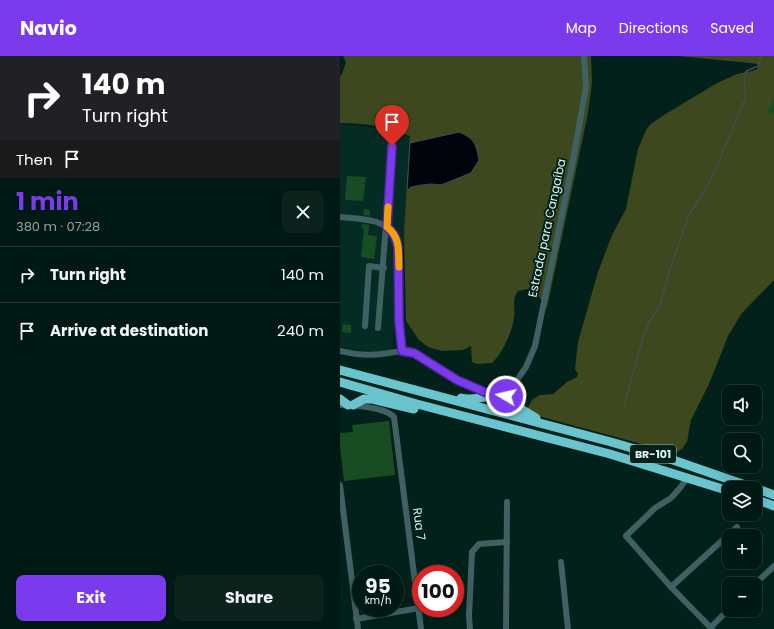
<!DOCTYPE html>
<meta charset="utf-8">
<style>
:root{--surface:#011914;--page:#0b221d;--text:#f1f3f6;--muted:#96a0a0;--line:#233834;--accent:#7c3aed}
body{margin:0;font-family:Poppins,sans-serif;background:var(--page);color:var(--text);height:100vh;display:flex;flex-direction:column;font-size:15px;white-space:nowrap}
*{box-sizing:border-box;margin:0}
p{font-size:13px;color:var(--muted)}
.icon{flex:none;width:22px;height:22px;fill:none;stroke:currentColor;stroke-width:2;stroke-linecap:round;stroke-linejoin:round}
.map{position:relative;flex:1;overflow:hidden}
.drawer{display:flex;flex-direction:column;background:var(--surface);width:340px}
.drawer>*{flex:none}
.banner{background:#202124;color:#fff;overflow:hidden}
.controls{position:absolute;left:382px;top:329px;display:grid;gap:8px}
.controls a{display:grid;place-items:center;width:40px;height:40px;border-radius:8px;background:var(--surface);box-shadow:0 2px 10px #0003,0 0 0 1px var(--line);font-size:20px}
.speed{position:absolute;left:12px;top:509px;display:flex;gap:8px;font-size:20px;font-weight:700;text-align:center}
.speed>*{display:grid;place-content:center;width:52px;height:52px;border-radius:50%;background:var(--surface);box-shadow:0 2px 10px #0003,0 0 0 1px var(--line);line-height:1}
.speed small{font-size:10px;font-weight:400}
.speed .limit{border:6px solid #d22;background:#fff;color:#111}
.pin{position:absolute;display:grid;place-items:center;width:34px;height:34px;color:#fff;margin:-41px -17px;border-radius:50% 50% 50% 0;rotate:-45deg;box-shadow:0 0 4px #0007}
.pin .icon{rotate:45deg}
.me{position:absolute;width:44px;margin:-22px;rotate:279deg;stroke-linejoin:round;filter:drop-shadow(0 0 3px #0008)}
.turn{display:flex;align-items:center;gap:14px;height:84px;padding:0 16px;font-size:18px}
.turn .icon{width:52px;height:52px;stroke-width:2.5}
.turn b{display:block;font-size:28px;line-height:34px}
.then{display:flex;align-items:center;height:38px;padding:0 16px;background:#0003;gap:8px;font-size:15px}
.round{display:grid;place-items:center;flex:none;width:42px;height:42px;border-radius:8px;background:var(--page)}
.head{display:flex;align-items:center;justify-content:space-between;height:68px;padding:0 16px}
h1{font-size:24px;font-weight:700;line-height:30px;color:var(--accent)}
.action{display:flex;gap:8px;margin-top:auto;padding:8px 16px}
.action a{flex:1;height:46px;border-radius:8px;background:var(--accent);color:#fff;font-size:16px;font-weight:700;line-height:46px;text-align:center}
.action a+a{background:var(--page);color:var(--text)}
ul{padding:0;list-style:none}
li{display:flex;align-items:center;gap:12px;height:56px;padding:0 16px;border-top:1px solid var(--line)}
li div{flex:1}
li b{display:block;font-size:15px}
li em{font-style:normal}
header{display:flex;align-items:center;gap:24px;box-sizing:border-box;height:56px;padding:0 20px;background:var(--accent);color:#fff}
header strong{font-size:19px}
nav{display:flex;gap:22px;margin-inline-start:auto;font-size:14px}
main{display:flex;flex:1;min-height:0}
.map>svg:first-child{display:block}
</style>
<header>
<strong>Navio</strong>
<nav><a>Map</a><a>Directions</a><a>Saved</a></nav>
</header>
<main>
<section class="drawer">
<div class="banner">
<div class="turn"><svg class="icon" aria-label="right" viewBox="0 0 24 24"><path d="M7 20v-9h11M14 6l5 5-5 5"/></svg><div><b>140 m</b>Turn right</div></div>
<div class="then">Then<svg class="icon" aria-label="arrive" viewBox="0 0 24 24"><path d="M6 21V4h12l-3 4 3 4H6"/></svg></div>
</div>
<div class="head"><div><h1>1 min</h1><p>380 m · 07:28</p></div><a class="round"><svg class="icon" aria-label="close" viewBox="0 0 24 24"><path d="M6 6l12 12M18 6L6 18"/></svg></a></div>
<ul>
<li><svg class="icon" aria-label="right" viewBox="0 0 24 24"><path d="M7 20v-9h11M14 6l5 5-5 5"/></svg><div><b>Turn right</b></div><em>140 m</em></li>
<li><svg class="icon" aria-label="arrive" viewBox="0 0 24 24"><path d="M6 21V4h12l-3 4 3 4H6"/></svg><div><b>Arrive at destination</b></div><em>240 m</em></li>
</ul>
<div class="action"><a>Exit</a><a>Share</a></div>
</section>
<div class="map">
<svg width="434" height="573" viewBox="0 0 434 573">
<rect width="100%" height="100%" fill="#01211a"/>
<polygon fill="#042c24" points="0,68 77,77 51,299 0,291"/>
<g fill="#3e481e" fill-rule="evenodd">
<path d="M3 0H251L252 26 248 57 207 252 191 229 188 233 178 235C171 244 176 253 174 262 172 277 162 297 152 307L137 308 132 306 131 290 123 294 102 295 88 291 79 284 66 265 64 176 70 80C46 70 26 67 0 67V20L2 18 6 6ZM119 76 101 129 91 128 71 131 70 87Z"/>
<polygon points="338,0 434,0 434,224 402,257 388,280 369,328 351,364 347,386 342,393 335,397 191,358 187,353 192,344 200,339 213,338 227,326 237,321 238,318 235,313 238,286 258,216 272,179 286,153 298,93 306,74 311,68 324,59 377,27 397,18 416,14 419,10 417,8 410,7"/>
</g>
<path fill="#00050d" stroke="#434d51" d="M119 76C135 83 136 88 139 104L131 117 101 129 91 128 81 129 71 131 67 135 70 87Z"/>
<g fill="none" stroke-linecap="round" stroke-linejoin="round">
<polyline stroke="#434d51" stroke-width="1.5" points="284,350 303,281 309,267 320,249 329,216 349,159 371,124 404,46 406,39 404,25 406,15 418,10 421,0"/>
</g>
<g fill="#184d24">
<polygon points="434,41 434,58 428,56"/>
<polygon points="7,120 26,121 23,145 5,144"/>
<polygon points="24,153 30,154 30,160 23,159"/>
<polygon points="22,168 29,169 28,179 37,180 34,203 21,201 24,173 22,173"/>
<polygon points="3,268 11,269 11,277 2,276"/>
<polygon points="49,365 55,419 4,425 0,389 0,377 13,376 12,369"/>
</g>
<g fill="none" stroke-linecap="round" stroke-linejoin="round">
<g stroke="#3f6164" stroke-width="6">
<path d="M0 161C25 164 52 161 58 191L59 266 62 295 74 297 117 324 152 339"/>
<polyline points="25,270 29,210 44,212"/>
<polyline points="38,272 52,90"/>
<path d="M0 295C24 301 38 299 62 295"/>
<polyline points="166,340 186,311 195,290 233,104 246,31 244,0"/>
<path d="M0 349C13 349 45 351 54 361L81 573"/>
<polyline points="348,421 340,432 331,442 315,452 286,480 331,531 372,573"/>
<polyline points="0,429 18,573"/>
<polyline points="221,506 228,573"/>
<polyline points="415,528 434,510"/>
<polyline points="331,531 397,471"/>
<polyline points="16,563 79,552"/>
<polyline points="371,571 389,553"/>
<polyline points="130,573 129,560 132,496 139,488 167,486"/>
<polyline points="166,573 167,446"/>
</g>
<g stroke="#69c4cd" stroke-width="9">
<polyline points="0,314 271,386 333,404 414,432"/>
<polyline points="0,326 77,348 270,398 389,435"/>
<path d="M121 342C137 346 151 337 166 340L173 348 196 362"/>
<polyline points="0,343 8,349"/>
<polyline points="13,349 24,343 32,343 74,353"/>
<polyline points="415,432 434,439"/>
<polyline points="415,443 434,450"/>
</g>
</g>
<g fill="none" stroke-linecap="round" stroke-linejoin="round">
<defs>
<path id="route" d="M52 90 47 171C54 177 56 182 58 191L59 266 62 295 74 297 117 324 154 340 158 339 166 340"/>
</defs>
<use href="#route" stroke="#51269a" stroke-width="10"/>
<use href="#route" stroke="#7c3aed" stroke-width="7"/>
<path stroke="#f59e0b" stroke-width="7" d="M48 151 47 171C61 182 58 195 59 211"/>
</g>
<g text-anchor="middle" stroke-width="4" stroke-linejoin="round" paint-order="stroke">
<rect fill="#01211a" stroke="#9cb5af" stroke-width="1" x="290" y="389" width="46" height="18" rx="3"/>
<g font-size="11" font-weight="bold" fill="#dff5ef">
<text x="313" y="402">BR-101</text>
</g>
<g font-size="12" fill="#dff5ef" stroke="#01211a">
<text transform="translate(207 172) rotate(-78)" y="4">Estrada para Cangaíba</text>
<text transform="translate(79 468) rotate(83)" y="4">Rua 7</text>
</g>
</g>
</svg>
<div class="controls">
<a><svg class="icon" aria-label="sound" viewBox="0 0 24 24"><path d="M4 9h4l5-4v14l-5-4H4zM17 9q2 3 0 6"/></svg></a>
<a><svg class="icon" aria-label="search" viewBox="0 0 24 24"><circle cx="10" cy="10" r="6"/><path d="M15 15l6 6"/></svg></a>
<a><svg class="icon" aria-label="layers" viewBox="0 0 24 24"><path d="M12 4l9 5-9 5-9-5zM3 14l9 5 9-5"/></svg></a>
<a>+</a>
<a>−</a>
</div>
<div class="speed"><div>95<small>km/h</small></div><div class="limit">100</div></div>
<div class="pin" style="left:52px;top:90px;background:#d93025"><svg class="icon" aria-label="arrive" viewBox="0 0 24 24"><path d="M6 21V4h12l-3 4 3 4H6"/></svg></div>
<svg class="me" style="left:166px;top:340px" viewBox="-20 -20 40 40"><circle r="17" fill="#7c3aed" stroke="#fff" stroke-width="3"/><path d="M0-11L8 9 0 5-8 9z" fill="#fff"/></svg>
</div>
</main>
